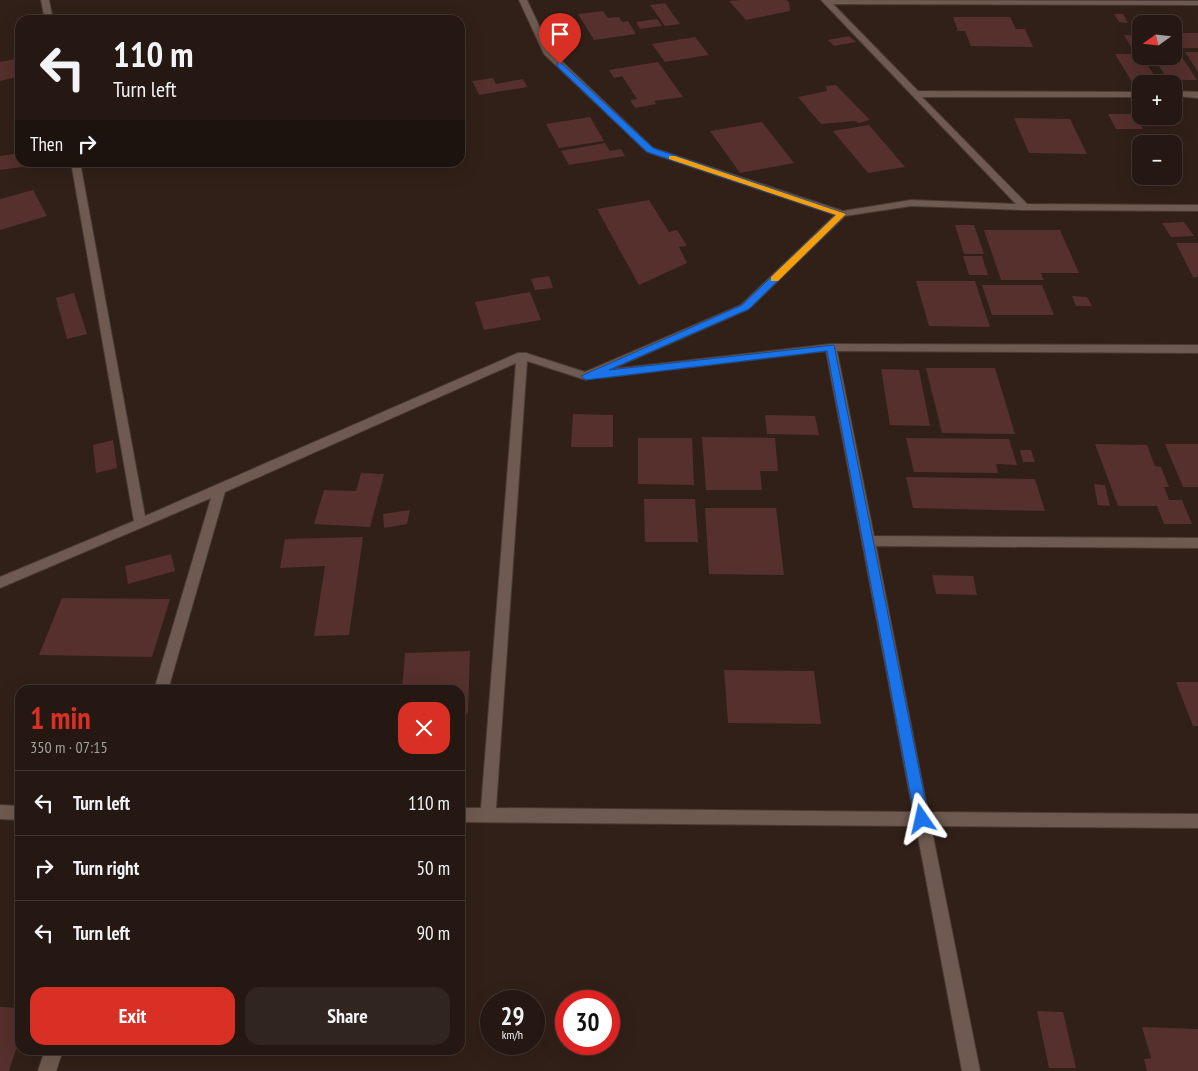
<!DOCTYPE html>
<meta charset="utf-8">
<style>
:root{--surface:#251812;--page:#312520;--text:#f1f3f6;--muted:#a3a09f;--line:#423732;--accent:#d93025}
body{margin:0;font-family:"PT Sans Narrow",sans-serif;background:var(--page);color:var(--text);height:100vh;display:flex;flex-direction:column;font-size:19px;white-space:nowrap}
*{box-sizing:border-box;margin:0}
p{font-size:16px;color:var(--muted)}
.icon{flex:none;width:28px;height:28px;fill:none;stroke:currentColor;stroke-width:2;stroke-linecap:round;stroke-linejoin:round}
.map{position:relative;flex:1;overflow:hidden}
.drawer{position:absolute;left:15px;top:685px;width:450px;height:370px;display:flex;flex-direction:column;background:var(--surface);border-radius:15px;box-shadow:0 5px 20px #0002,0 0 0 1px var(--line)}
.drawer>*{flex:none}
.banner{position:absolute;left:15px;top:15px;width:450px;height:152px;border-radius:15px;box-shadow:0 5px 20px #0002,0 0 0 1px var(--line);background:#251812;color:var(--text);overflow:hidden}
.needle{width:32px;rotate:255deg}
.buttons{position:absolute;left:1132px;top:15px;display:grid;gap:10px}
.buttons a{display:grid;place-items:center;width:50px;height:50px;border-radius:10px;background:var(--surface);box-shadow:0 5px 20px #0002,0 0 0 1px var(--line);font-size:25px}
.speed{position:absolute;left:480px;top:990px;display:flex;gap:10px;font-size:25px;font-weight:700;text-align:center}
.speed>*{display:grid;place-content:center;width:65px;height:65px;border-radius:50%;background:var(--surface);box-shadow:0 5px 20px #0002,0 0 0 1px var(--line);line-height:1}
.speed small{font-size:12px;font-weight:400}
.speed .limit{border:8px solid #d22;background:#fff;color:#111}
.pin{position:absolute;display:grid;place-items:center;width:42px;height:42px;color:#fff;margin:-51px -21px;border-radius:50% 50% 50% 0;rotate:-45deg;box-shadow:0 0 5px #0007}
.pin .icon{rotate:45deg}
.me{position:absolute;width:55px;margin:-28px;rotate:349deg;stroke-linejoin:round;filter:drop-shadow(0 0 4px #0008)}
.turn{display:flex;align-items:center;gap:18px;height:105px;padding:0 15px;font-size:22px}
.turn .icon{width:65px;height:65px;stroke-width:2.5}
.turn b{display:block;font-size:35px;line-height:42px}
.then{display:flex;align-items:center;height:48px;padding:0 15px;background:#0003;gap:10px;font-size:19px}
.round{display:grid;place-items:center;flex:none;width:52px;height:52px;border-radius:15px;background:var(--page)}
.headline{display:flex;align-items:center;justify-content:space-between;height:85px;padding:0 15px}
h1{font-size:30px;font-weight:700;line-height:38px;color:var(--accent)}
.button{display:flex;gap:10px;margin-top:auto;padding:10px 15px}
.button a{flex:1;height:58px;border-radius:15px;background:var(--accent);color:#fff;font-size:20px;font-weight:700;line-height:58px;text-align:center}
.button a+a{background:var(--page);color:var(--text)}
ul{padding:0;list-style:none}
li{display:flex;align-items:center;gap:15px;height:65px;padding:0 15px;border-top:1px solid var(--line)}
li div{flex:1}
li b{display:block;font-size:19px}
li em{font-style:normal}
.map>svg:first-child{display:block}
</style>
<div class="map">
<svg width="1198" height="1071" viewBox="0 0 1198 1071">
<rect width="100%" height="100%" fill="#312018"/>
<g fill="#55302d">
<polygon points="740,0 786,0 789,2 790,11 746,20 729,1"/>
<polygon points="665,3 680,24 665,26 650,5"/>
<polygon points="603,11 608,18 619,17 622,22 628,21 636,34 594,40 578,14"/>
<polygon points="1114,14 1123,14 1128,23 1119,22"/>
<polygon points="953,17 1010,17 1016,29 1025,29 1033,47 971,46 965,31 958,31"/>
<polygon points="657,19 662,26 640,29 636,22"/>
<polygon points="1174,33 1198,33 1198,48 1183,48"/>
<polygon points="1124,35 1141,35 1141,47 1131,47"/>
<polygon points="849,36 856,42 834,46 828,40"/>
<polygon points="695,37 709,55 665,62 652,44"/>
<polygon points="1185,52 1198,52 1198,72"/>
<polygon points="1115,54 1141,54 1141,56 1174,56 1174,54 1180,54 1197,80 1168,80 1159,66 1148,66 1160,84 1141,84 1141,87 1135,87"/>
<polygon points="15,59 20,67 20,76 0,81 0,62"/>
<polygon points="658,62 683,97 654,101 656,104 635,108 630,100 637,99 622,76 614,78 609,70"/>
<polygon points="493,78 496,84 523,79 527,87 479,95 472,81"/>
<polygon points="836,85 870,120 859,123 855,121 821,124 798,97 827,91 826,86"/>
<polygon points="1108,114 1135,114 1143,129 1116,129"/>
<polygon points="590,117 604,141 559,148 546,124"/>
<polygon points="1014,118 1070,119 1087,154 1029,153"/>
<polygon points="762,122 794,163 740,173 710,131"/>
<polygon points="869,125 905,167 868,173 833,131"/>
<polygon points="605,143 610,151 621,149 625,156 569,165 561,151"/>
<polygon points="20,153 20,162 44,164 0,170 0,156"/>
<polygon points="33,190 47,216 0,230 0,199"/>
<polygon points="649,200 669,232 677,230 687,246 679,247 687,263 639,285 597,209"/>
<polygon points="1184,222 1194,236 1171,237 1162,223"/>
<polygon points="955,225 974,225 984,254 964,254"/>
<polygon points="984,230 1060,230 1079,273 1041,273 1044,280 1001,280"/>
<polygon points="1176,243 1198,243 1198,277 1193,277"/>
<polygon points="963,256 982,256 988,275 969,275"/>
<polygon points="549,276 553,288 535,290 531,279"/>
<polygon points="916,281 975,281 990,327 929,326"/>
<polygon points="982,285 1042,285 1054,315 992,315"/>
<polygon points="530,292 541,320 484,330 475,302"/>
<polygon points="74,293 87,334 67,339 56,298"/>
<polygon points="1072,296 1087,297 1092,306 1076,306"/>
<polygon points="926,368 995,368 1015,434 942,433"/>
<polygon points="881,369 919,370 930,426 890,425"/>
<polygon points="573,414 613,415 613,447 571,447"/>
<polygon points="765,415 815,416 819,435 767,434"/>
<polygon points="702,437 775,438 778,471 760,471 762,490 706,490"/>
<polygon points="638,438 692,438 694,485 638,484"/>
<polygon points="906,438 1009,439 1017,465 996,464 998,473 914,472"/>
<polygon points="113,440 117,468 96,473 93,445"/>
<polygon points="1095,444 1147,445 1155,466 1161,467 1169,487 1164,487 1169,500 1182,500 1192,524 1164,524 1157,506 1118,506"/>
<polygon points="1165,444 1198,444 1198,487 1183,487"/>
<polygon points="1020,450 1031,450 1035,462 1023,462"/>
<polygon points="361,473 384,474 370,527 314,524 324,490 356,491"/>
<polygon points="906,477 1035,479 1045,511 913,508"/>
<polygon points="1094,484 1105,485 1110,506 1098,505"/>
<polygon points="644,499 695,499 698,542 645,542"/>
<polygon points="705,508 776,508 784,575 709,574"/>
<polygon points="410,510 407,524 384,528 383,514"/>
<polygon points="363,537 349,635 314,636 325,566 280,568 285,539"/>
<polygon points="171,554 175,571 128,584 125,566"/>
<polygon points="932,575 973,576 977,595 936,594"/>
<polygon points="62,598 170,599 152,657 39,655"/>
<polygon points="470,651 468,714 460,715 460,690 402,690 405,653"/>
<polygon points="724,670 814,671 821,724 728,723"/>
<polygon points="1176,682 1198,682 1198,726 1193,726"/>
<polygon points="0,1007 20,1008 20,1037 9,1071 0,1071"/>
<polygon points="1037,1011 1063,1012 1076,1068 1049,1068"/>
<polygon points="1142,1027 1198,1029 1198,1071 1147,1071 1144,1059 1151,1058"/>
</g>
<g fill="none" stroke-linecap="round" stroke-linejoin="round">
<defs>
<g id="minor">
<polygon points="41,0 49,0 53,20 45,20"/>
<path d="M519 0H527L551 51 653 148 843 211 911 200 1016 204 821 0 1198 1V5L833 4 918 91 1141 92V97H922L1027 204 1198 205V211L1024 210 911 206 845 216 749 309 612 369 831 344 1198 345V353L837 351 874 536 1198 538V548L876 546 928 812 1198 814V828L931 826 980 1071H962L916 826 460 822V808H481L516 363 225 492 168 690H154L211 498 0 588V577L134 521 71 162H80L145 516 518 353H526L585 372 741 305 835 215 647 152 544 54ZM826 351 913 812 496 808 527 361 586 380 597 376 601 378Z"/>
<polygon points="1174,91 1198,92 1198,98 1174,96"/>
<polygon points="0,805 20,806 20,820 0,819"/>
<polygon points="45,1050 63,1050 56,1071 38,1071"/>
</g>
</defs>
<use href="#minor" stroke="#493a34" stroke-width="2"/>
<use href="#minor" fill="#6e5a50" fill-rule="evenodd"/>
</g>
<polygon fill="#1a73e8" stroke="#114b97" points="560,62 653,148 846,214 749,309 609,370 834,345 929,819 927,823 922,825 918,823 915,819 827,351 586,380 581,376 742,305 836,215 647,152 557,66 557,63"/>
<polygon fill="#f59e0b" points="669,156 675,156 846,214 778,281 771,281 771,277 836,215 669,159"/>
</svg>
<div class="buttons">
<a><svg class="needle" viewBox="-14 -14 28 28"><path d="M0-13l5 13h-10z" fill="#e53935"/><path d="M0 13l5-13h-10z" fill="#a3a09f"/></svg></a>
<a>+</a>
<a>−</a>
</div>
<div class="speed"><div>29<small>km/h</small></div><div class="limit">30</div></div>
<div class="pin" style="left:560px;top:64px;background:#d93025"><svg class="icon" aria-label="arrive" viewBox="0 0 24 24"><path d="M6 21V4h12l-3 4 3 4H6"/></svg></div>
<svg class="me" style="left:922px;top:819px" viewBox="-20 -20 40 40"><path d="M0-17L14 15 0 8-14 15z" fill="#1a73e8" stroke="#fff" stroke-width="4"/></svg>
<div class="banner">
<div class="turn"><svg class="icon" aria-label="left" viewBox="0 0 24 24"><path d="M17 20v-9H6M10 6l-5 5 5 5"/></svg><div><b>110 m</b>Turn left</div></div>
<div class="then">Then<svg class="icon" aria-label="right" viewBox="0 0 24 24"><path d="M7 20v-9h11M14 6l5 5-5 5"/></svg></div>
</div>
<section class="drawer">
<div class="headline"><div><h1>1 min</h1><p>350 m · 07:15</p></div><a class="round" style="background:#d93025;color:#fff"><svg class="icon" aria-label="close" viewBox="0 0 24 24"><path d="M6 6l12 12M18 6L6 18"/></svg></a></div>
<ul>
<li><svg class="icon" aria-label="left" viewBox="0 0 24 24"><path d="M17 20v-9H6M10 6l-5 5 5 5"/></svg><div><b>Turn left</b></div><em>110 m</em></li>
<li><svg class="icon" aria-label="right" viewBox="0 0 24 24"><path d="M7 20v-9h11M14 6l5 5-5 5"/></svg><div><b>Turn right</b></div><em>50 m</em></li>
<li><svg class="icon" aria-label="left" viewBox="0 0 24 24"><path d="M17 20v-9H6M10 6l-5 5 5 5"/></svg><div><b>Turn left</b></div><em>90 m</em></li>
</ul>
<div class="button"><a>Exit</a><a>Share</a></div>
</section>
</div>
